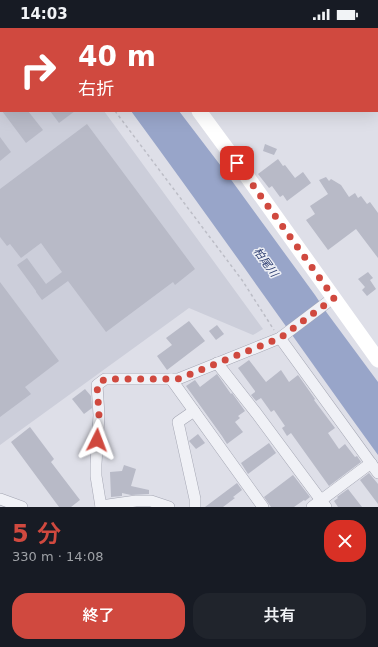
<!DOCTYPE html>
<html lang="ja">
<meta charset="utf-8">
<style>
:root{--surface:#171b24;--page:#20242c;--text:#f1f3f6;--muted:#9ea1a6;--accent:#d0493f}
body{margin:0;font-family:"DejaVu Sans","Noto Sans JP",sans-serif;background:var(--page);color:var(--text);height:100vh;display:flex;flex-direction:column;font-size:15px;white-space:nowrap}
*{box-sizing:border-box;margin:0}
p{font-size:13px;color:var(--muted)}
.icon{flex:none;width:22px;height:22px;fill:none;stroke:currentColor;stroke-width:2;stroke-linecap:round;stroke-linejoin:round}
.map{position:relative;height:479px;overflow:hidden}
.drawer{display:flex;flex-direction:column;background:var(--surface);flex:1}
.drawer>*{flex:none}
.hud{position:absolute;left:0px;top:0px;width:378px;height:84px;box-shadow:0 4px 16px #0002;background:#d0493f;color:#fff;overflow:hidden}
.pin{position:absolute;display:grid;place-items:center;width:34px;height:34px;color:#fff;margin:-17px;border-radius:8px;box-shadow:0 2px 6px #0006}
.me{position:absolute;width:44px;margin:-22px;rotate:3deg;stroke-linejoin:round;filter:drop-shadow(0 0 3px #0008)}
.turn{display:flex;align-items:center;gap:14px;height:84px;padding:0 12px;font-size:18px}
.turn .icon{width:52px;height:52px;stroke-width:2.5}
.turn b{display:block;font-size:28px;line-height:34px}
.round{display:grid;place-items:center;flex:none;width:42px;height:42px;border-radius:16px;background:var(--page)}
.head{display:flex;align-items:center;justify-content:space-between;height:68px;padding:0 12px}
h1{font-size:24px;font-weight:600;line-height:30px;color:var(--accent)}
.button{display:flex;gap:8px;margin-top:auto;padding:8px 12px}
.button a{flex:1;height:46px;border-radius:16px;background:var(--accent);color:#fff;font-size:16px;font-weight:600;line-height:46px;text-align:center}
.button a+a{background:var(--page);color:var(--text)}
.status{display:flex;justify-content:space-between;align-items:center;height:28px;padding:0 20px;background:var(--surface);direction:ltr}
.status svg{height:11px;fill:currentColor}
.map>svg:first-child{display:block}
</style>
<div class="status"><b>14:03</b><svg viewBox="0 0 49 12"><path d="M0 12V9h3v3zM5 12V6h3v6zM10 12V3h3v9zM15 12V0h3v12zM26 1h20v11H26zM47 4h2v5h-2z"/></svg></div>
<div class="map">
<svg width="378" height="479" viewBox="0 0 378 479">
<rect width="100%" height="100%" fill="#dedfe8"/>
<polygon fill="#ccceda" points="0,0 43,0 44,1 1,1 1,83 104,83 263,301 253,307 189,280 0,417"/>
<path fill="#98a5c9" d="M131 83H179L224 142 315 267 327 285 378 354V427C295 312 215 197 131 83Z"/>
<g fill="#b8bac7">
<polygon points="2,83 28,83 43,102 26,115"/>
<polygon points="50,83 75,83 59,95"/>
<polygon points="87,96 195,241 175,257 173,254 106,304 68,253 42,272 36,264 36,263 17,237 27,230 46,256 62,244 41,215 21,230 10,216 7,218 0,209 0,161"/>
<polygon points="0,109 11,124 0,133"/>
<polygon points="265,116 277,121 274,127 263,123"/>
<polygon points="278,131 283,138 285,137 295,150 303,144 311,155 287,173 283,167 280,169 272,158 269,160 258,146"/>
<polygon points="326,149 329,153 331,151 341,157 349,169 355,165 358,170 361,168 367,176 370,174 378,185 378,230 356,201 328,222 306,192 315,186 310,178 328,166 319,152"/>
<polygon points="368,244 373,250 370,252 376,261 367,268 362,262 365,259 358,251"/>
<polygon points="0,254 59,333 25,359 31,366 0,389"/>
<polygon points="189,293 205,313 167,342 157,328 172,317 166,310"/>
<polygon points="217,297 224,306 216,312 209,303"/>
<polygon points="249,332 266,354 281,342 289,354 298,347 315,371 314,372 335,400 328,405 339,421 345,416 355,429 357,428 361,434 329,458 291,405 287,408 282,400 285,398 274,382 271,384 261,370 256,373 251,367 255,364 255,363 238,340"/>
<polygon points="217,346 231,366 232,365 245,383 238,388 240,390 235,394 243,404 227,416 222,408 186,358 195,352 200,359"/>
<polygon points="85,361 91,368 92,380 84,386 72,371"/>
<polygon points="30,399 54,431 51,434 80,472 71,479 59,479 11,414"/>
<polygon points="198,406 205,415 196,421 189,413"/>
<polygon points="269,415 276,425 248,446 241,435"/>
<polygon points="124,437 136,441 131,458 149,462 149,466 131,467 122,465 122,468 111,469 110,444 122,443"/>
<polygon points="369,445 378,456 378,476 360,452"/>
<polygon points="293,447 310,469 305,473 304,472 294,479 271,479 264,469"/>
<polygon points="237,455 242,462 233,469 235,470 223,479 205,479"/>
<polygon points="348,461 362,479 338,479 334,473 338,470 337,469"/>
</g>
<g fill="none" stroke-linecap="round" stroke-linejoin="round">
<defs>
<g id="minor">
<polyline points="280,310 378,445"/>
<polyline points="217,335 257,386 326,479"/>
<polyline points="171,351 263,479"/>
<polyline points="194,383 178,394 195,471 195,479"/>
<polyline points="0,471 22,479"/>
<polyline points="101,478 136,473 151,473 169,479"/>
<polyline points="101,479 96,448 96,436 99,387 97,357 105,351 178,351 280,310 333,270"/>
<polyline points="312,479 371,435"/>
</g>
</defs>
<use href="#minor" stroke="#a3a5b2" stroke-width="12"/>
<g stroke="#bcbdc6" stroke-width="1.5" stroke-dasharray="3 3" stroke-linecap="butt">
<polyline points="52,0 53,1"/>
<polyline points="115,83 242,252 274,302"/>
</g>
<use href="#minor" stroke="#f0f1f6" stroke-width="11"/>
<g stroke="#fff" stroke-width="15">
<polyline points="136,0 137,1"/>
<polyline points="199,83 246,147 378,332"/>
</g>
</g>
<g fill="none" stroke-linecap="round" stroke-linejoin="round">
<polyline stroke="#d0493f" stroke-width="7" stroke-dasharray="0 12.6" points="97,412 99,386 97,357 105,351 178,351 280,310 334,270 237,135"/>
</g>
<g text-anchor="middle" stroke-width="3" stroke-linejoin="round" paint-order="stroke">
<g font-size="11" font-style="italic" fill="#304073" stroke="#edeff5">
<text transform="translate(266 234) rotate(54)" y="4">柏尾川</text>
</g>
</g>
</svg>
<div class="pin" style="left:237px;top:135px;background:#d93025"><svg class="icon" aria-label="arrive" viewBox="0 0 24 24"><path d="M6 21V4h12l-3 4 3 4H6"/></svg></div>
<svg class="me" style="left:97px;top:412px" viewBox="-20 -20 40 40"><path d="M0-17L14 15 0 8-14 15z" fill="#d0493f" stroke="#fff" stroke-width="4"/></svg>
<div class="hud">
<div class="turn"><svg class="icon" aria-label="right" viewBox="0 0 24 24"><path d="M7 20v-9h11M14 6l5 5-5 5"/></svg><div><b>40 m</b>右折</div></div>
</div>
</div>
<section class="drawer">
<div class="head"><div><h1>5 分</h1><p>330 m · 14:08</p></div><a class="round" style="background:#d93025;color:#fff"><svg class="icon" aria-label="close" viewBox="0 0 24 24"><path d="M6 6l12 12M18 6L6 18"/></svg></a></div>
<div class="button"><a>終了</a><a>共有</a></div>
</section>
